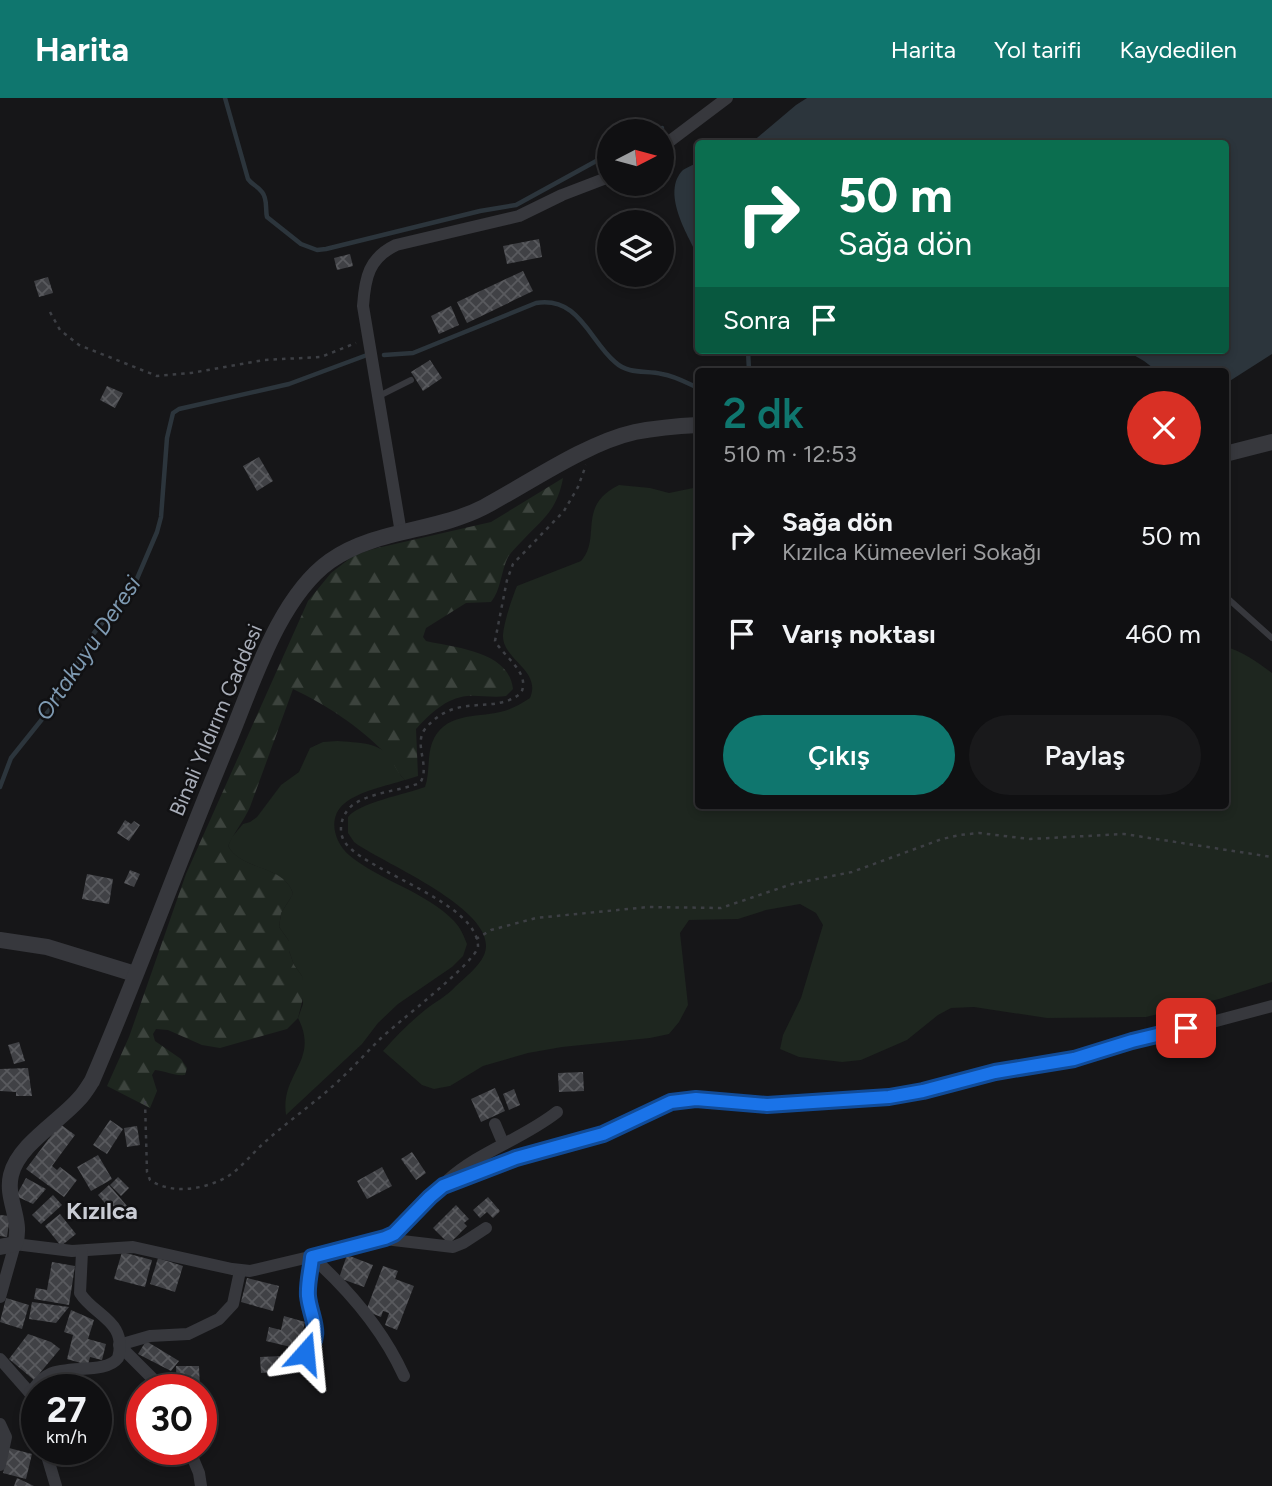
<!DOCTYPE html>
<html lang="tr">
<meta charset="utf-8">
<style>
:root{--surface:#101012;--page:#19191b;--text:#f1f3f6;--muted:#9c9d9f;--line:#303032;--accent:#0f766e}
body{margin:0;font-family:Figtree,sans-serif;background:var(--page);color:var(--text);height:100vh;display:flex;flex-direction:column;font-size:26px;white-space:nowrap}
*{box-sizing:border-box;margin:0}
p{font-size:23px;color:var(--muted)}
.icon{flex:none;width:38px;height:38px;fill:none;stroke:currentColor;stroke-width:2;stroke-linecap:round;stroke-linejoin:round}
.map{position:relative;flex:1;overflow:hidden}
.details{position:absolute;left:695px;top:270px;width:534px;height:441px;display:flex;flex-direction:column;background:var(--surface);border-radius:7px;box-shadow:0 4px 10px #0003,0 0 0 2px var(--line)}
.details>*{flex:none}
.top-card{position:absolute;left:695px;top:42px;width:534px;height:214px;border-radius:7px;box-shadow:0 4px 10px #0003,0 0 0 2px var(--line);background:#0b6e4f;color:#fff;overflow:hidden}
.needle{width:46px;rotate:84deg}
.tools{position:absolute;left:597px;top:21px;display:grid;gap:14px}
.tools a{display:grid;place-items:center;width:77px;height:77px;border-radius:50%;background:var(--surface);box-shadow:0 4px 10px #0003,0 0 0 2px var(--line);font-size:35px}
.speed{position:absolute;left:21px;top:1276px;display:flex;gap:14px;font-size:35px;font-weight:700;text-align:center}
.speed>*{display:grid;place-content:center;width:91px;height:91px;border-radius:50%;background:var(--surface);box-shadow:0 4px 10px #0003,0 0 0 2px var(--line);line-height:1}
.speed small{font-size:18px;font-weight:400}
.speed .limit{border:10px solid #d22;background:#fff;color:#111}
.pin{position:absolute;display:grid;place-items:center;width:60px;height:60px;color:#fff;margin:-30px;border-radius:14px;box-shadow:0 4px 10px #0006}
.me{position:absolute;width:77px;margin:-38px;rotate:18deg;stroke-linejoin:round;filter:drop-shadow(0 0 5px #0008)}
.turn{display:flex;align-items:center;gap:24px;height:147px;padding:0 28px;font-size:32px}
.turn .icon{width:91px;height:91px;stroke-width:2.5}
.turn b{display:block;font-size:49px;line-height:60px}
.then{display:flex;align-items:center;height:66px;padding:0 28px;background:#0003;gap:14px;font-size:26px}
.round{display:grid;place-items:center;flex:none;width:74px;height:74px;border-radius:37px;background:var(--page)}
.head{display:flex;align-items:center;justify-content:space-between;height:119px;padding:0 28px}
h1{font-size:42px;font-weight:600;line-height:52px;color:var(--accent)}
.action{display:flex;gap:14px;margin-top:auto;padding:14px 28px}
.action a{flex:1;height:80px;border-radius:42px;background:var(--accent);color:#fff;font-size:28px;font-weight:600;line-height:80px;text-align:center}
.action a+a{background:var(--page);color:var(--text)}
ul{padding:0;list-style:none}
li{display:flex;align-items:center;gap:21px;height:98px;padding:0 28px}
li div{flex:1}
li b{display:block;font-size:26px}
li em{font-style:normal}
header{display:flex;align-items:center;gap:42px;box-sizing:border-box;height:98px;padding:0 35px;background:var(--accent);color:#fff}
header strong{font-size:33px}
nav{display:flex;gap:38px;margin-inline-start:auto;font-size:24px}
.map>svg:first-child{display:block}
</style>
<header>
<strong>Harita</strong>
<nav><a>Harita</a><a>Yol tarifi</a><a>Kaydedilen</a></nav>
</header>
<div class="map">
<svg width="1272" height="1388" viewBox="0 0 1272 1388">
<defs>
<pattern id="forest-firs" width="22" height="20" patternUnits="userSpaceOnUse" patternTransform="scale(1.75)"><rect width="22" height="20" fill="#1e261f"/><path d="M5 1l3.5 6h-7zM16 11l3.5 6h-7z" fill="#3c433d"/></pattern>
<pattern id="building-cross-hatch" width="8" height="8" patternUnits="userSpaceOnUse" patternTransform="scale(1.75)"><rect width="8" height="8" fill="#404145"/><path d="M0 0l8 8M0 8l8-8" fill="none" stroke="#595a5e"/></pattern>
</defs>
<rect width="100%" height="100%" fill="#161618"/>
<g fill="#1e261f">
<path d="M619 387 650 390 669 395 698 389V707H1225V549C1241 552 1259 565 1272 575V884L1219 901 1146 919 1047 920 974 909 951 910 938 917 907 942 861 962 842 964 799 959 780 951 783 937 801 900 823 827 816 815 800 806 766 812 738 821 689 822 680 835 688 907 679 924 669 936 650 940 562 949 528 955 483 968 450 988 434 991 422 987 383 953C396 938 410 924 425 912 435 904 447 898 455 889 464 880 479 869 484 857 503 813 381 765 354 744L348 735V719C358 705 406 696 425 689 430 675 427 659 432 645 444 614 475 620 500 614 510 612 521 606 530 600 542 572 502 562 503 537 504 524 512 500 517 488L581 463C602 440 576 408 619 387Z"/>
<path d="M337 643C358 645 381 643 393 663 398 670 398 676 405 682 386 688 360 693 345 705 327 719 334 744 349 757 380 783 425 793 454 823 460 829 464 838 467 846L463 858 452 869 398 906 378 925 362 946 286 1017C280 975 320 963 298 920L303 906 302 878 294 867 289 853V843L279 829 281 815 293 796C285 767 241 773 228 748L232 739 243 726 250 724 257 719 281 687 299 674 310 650 323 644Z"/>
</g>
<path fill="url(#forest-firs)" d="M563 380C557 412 544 420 523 442 518 447 512 453 508 459 501 473 501 492 491 504L466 505 426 530 423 539 426 543C456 550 509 553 513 591L506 598C493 600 480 597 467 598 446 600 430 616 416 631L418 678 405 682C396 674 394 663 385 655 360 629 325 606 293 591L250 709C244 723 234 734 228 748 242 773 285 767 293 796L281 815 279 829 289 843V853L294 867 302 878 305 892 298 920 287 931 220 950 202 947 168 932 156 931 153 936 155 943 181 961 187 970 185 977C174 978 166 973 155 972L152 977 157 993 150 1010 107 988 129 939 186 776 308 503 331 475 353 458 373 451 491 424Z"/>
<g fill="#2c353c">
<polygon points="807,0 1272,0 1272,256 1225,286 1225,273 1157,273 1144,263 1125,252 1225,252 1225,46 751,45 796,7"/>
<path d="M698 64V158C687 136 661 94 683 72 687 69 694 67 698 64Z"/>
</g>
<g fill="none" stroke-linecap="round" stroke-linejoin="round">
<g stroke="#2c353c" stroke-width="4.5">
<path d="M225 0 248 81C252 87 258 88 262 94 268 101 265 111 267 119L301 146 317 152 326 151 480 113 516 107 609 56"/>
<polyline points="656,33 662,30"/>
<polyline points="748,252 749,273"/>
<path d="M384 257 413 255 536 205C579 198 589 242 615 264 629 277 646 272 662 276 675 278 687 285 698 290"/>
<polyline points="0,689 11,660 55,605 94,535 136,483 157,434 161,419 167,340 173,315 179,311 289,286 367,257"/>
</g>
</g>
<g fill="url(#building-cross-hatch)">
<polygon points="539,141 542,159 507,166 503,148"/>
<polygon points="350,156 353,168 337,172 334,160"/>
<polygon points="523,173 533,193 467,225 457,204"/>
<polygon points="48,179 53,195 39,199 34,183"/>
<polygon points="451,208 459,227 439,236 431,218"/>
<polygon points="430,262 442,280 423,293 411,274"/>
<polygon points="107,288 123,295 115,310 100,302"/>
<polygon points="259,359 273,383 257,393 243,368"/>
<polygon points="125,722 131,726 134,723 140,727 129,743 117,735"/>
<polygon points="130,772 140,776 134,789 124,785"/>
<polygon points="87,776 113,781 109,806 82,801"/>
<polygon points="19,944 25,963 14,966 8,947"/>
<polygon points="28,970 32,998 16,998 16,994 0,993 0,971"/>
<polygon points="583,974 584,993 559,994 558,975"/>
<polygon points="495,990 505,1013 481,1024 471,1001"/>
<polygon points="514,991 520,1007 509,1012 503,996"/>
<polygon points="110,1022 123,1031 107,1056 93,1047"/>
<polygon points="60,1026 75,1037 52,1068 57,1072 60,1069 77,1082 64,1099 26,1071"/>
<polygon points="137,1028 140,1047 127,1049 124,1030"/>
<polygon points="412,1054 426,1075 416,1082 401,1061"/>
<polygon points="98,1057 112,1081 107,1084 105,1081 107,1084 91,1093 77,1069"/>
<polygon points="382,1069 392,1088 367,1101 357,1083"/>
<polygon points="118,1079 129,1090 121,1098 110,1087"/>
<polygon points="26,1080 46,1091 33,1106 16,1098"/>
<polygon points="109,1087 127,1108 116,1118 98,1097"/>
<polygon points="53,1097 62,1107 41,1126 32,1117"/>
<polygon points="488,1099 500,1113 493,1120 487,1114 480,1120 473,1112"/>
<polygon points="456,1107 469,1121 464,1125 467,1128 449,1146 433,1130"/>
<polygon points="60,1116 76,1136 61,1148 45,1128"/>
<polygon points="0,1117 10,1118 7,1139 0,1138"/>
<polygon points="122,1154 152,1162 145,1189 114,1181"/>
<polygon points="347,1157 373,1167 364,1189 339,1180"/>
<polygon points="158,1160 183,1168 175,1194 150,1186"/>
<polygon points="52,1164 75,1168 69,1207 34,1201 36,1190 47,1192"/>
<polygon points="383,1168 398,1173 395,1181 414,1188 397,1232 385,1227 389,1215 383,1213 381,1219 366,1213"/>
<polygon points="247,1180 279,1188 273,1213 241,1204"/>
<polygon points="6,1200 29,1207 22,1231 0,1224"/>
<polygon points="32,1204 69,1209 56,1225 29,1221"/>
<polygon points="71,1212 94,1222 88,1241 106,1246 102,1262 90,1259 88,1267 67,1261 73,1237 64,1234"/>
<polygon points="284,1218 305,1224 299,1251 266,1243 269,1229 281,1232"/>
<polygon points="28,1236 51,1244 60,1251 34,1282 9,1261"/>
<polygon points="146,1243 179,1263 171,1273 138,1256"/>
<polygon points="282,1258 283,1273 261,1275 260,1259"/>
<polygon points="176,1268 199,1268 200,1292 177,1292"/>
<polygon points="45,1282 72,1291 72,1292 42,1292"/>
<polygon points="128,1316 142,1317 142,1336 127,1335"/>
<polygon points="9,1350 32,1356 26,1381 3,1375"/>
<polygon points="147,1351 168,1351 170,1360 150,1364"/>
<polygon points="17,1380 34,1388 14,1388"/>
</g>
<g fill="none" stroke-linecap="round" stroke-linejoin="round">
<g stroke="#3d3f44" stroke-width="2.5" stroke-dasharray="3.5 5" stroke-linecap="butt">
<polyline points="50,214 60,232 79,247 157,278 191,275 264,262 321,259 356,245"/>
<polyline points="476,841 491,832 536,820 648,809 721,810 792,786 852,774 942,741 960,737 979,735 1030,741 1124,736 1272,759"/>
<path d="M145 1003 147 1074 150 1082C171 1096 199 1092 221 1082 239 1074 250 1057 265 1044 287 1024 312 1007 334 987 350 973 364 957 379 942 394 927 478 863 478 848 477 805 373 776 347 747 336 735 341 715 354 706 373 694 399 693 420 685 431 668 413 647 425 631 456 593 494 618 521 595 531 575 504 559 495 543L507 482 513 466 564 413 578 389 586 367"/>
</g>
<g stroke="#37383d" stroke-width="6">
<polyline points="379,298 411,282"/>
<polyline points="1225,498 1272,540"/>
</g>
<g stroke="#37383d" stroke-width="12">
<polyline points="662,49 727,0"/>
<path d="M401 435 363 208C365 179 369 160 396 147L519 118 562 97 609 79"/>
<polyline points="495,1026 503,1045"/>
<path d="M448 1082C480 1053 523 1041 557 1014"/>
<polyline points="385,1141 453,1149 463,1145 486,1130"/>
<path d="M312 1159C350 1193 383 1232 404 1278"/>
<polyline points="0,1199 15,1146 72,1153 133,1149 232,1171 250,1173 385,1141 400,1131 430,1099 443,1089 516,1061 603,1036 671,1004 696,1001 767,1007 904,997 995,974 1074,961 1272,908"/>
<path d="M305 1255C325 1238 310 1219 308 1198 307 1185 311 1171 312 1159"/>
<polyline points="0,1261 30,1295 37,1314"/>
<polyline points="160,1292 153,1281 119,1247 150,1238 188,1236 219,1221 233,1206 240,1173"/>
<path d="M30 1295C36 1288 42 1279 50 1276 69 1267 106 1276 118 1260 128 1223 94 1218 80 1195L82 1154"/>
<polyline points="0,1326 6,1339 0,1367"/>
<polyline points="45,1351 56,1388"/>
<polyline points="189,1351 199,1375 201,1388"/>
</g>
<g stroke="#37383d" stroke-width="16">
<polyline points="1225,356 1272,344"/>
<polyline points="0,842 47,849 135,876"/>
<path d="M0 1149 15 1146C23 1122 5 1101 11 1077 18 1047 60 1023 79 1001 84 996 88 989 92 983 140 872 181 757 228 645 252 588 278 500 330 463 375 431 436 434 484 409 529 385 586 345 635 334 656 330 677 328 698 327"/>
</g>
</g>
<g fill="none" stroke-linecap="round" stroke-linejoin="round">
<defs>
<path id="route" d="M305 1255C325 1238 310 1219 308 1198 307 1185 311 1171 312 1159L385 1140 394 1136 430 1099 443 1088 516 1060 603 1036 671 1004 696 1001 767 1007 889 999 923 993 995 974 1074 961 1132 943 1186 930"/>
</defs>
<use href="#route" stroke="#114b97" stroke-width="18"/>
<use href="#route" stroke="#1a73e8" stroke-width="12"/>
</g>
<g text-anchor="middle" stroke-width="5" stroke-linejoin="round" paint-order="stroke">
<g font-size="21" fill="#a8adb8" stroke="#111113">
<text transform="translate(216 622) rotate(-67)" y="7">Binali Yıldırım Caddesi</text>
</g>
<g font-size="23" font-style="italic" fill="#7f9bb3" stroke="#111113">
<text transform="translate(88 550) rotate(-56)" y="8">Ortakuyu Deresi</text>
</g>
<g font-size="24" font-weight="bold" fill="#c9ccd4" stroke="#111113">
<text x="102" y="1121">Kızılca</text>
</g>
</g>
</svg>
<div class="tools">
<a><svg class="needle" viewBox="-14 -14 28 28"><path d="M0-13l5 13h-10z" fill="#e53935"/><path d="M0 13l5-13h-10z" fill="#9c9d9f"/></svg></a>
<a><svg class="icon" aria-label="layers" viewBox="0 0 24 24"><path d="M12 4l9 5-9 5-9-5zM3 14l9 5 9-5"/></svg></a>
</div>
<div class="speed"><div>27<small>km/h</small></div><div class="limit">30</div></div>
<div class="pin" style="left:1186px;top:930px;background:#d93025"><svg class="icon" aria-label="arrive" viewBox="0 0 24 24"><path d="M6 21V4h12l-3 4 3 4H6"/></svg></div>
<svg class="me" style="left:305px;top:1255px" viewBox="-20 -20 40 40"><path d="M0-17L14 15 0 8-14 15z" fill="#1a73e8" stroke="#fff" stroke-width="4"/></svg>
<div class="top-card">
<div class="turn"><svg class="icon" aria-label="right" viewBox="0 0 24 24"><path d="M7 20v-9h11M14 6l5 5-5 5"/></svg><div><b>50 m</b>Sağa dön</div></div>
<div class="then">Sonra<svg class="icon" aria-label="arrive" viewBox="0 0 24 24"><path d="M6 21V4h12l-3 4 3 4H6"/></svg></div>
</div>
<section class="details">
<div class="head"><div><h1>2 dk</h1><p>510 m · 12:53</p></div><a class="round" style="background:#d93025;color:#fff"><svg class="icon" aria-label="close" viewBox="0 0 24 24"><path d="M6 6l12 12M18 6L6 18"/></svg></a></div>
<ul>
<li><svg class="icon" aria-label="right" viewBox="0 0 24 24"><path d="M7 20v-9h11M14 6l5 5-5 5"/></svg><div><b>Sağa dön</b><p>Kızılca Kümeevleri Sokağı</p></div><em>50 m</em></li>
<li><svg class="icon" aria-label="arrive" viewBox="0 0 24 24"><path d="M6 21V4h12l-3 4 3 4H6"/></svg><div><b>Varış noktası</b></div><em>460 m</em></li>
</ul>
<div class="action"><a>Çıkış</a><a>Paylaş</a></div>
</section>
</div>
